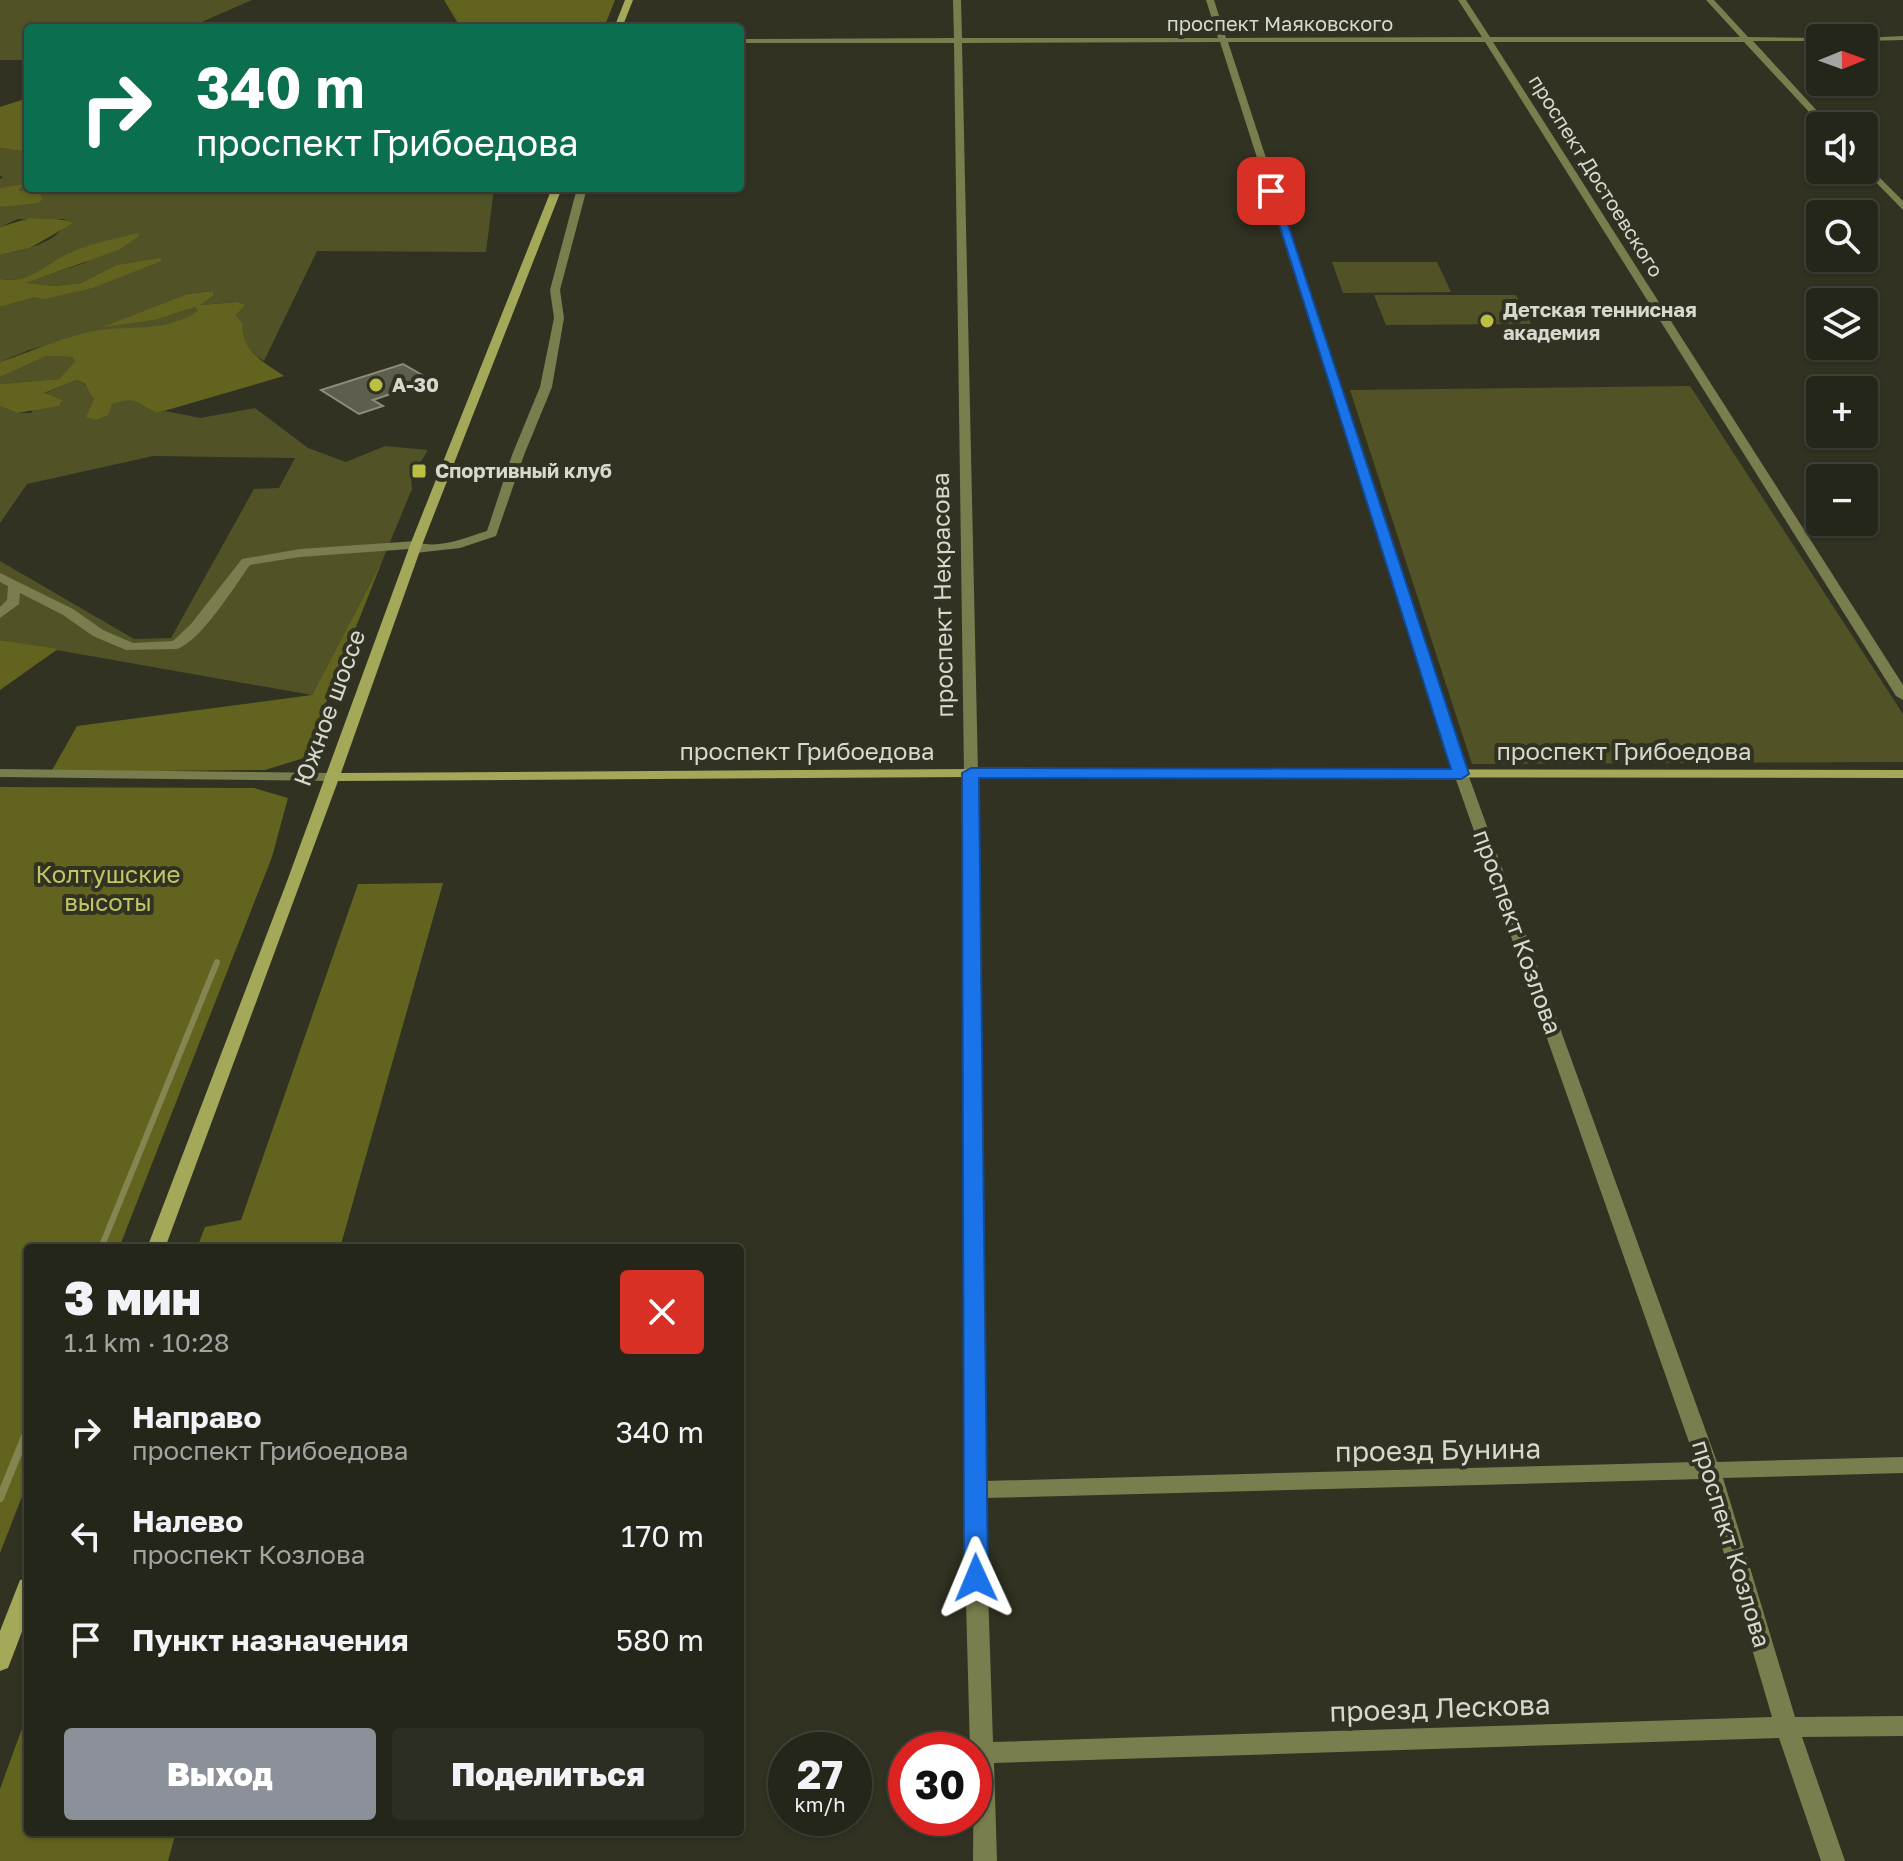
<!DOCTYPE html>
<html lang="ru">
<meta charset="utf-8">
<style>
:root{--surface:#25261a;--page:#2d2e23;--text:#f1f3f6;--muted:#a3a5a2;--line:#424339;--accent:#8c9099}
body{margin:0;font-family:"Golos Text",sans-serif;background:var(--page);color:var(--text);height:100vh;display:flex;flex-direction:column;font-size:30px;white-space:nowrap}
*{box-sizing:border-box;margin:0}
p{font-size:26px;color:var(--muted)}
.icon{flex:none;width:44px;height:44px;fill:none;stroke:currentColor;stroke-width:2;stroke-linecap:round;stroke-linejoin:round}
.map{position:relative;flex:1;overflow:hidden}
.drawer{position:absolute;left:24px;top:1244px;width:720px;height:592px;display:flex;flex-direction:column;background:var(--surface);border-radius:8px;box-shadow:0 2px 6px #0004,0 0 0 2px var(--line)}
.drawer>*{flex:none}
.banner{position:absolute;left:24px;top:24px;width:720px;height:168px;border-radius:8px;box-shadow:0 2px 6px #0004,0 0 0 2px var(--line);background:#0b6e4f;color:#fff;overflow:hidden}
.needle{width:52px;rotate:89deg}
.controls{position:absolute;left:1806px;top:24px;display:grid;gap:16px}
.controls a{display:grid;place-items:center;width:72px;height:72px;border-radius:8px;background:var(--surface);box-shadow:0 2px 6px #0004,0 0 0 2px var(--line);font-size:40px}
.speed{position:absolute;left:768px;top:1732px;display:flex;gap:16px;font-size:40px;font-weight:700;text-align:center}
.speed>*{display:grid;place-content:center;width:104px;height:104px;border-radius:50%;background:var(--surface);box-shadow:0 2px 6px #0004,0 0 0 2px var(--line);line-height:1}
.speed small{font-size:20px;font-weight:400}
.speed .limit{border:12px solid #d22;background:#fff;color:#111}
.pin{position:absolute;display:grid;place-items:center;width:68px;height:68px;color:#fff;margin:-34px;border-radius:16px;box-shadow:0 4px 12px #0006}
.me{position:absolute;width:88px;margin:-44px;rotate:359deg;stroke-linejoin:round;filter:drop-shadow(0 0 6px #0008)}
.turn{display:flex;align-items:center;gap:28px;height:168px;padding:0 40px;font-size:36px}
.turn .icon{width:104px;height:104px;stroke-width:2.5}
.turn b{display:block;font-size:56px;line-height:68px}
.round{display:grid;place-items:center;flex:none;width:84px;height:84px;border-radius:8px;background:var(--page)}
.summary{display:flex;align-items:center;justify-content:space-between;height:136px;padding:0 40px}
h1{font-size:48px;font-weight:800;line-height:60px}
.action{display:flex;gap:16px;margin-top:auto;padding:16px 40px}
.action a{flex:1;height:92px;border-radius:8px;background:var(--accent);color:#fff;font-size:32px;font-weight:800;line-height:92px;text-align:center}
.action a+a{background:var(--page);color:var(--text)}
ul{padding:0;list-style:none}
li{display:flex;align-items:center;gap:24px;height:104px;padding:0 40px}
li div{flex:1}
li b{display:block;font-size:30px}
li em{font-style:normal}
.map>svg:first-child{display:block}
</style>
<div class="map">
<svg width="1903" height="1861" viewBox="0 0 1903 1861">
<rect width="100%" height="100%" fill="#313222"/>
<g fill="#515327">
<polygon points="0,0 252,0 188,28 28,28 28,60 0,60"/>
<path d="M0 148 28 152V188H494L486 252 317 251 264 361C249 352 241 343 243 324L236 315 244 305 238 302 199 305 213 296 212 291 187 294 105 326 155 320 195 307 199 311 181 321 145 329 106 330 29 350 0 362V307L35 297 93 288 162 259 116 265 81 283 55 286 25 283 87 262 72 251C51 266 27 284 0 279V255C20 251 63 243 65 219H18L0 227V207L13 205 17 191 23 185 0 188V179L3 177 0 176Z"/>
<polygon points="1332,262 1437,262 1451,292 1343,293"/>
<polygon points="1374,295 1516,295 1531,324 1386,325"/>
<polygon points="47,356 72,357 75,361 59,379 0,384 0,377"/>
<path d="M77 380C91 386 96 400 107 409 123 389 141 406 157 413L165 411 200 418 255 408 308 448 346 462 385 446 428 450 411 478 412 489 383 559 312 695 0 640V561L134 639 171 638 254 489 279 488 295 458 153 456 27 484 0 523V406L17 413H31L43 394Z"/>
<polygon points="1690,386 1903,714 1903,762 1472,764 1350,390"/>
</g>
<g fill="#61631e">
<polygon points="444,0 615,0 604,28 461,28"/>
<polygon points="28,98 28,152 0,148 0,107"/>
<polygon points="24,184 18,191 38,192 43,199 38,203 0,207 0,188"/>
<path d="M30 218C44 220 61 217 73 223L30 248 0 255V227Z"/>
<path d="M139 233 138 237 118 250 26 283 55 286 81 283 116 265 162 258 161 261 93 288 43 299 35 297 0 307V279C32 285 49 260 76 250 96 242 118 238 139 233Z"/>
<path d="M213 291V296L200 305 238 302 245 305 236 315 243 324C240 351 264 362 284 376L157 413C138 405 136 395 112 404L108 415 96 420 86 417 94 399 85 384 77 380 44 393 62 400 59 406 17 413 0 406V384L59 379 75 361 72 357 47 356 0 377V362C30 352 58 339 89 332 127 324 164 334 198 311L195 307 155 320 102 327 187 294Z"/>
<polygon points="383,559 304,758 265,770 51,772 77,726 312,695"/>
<polygon points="0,640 58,649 0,690"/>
<polygon points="0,787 254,788 288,798 272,857 119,1248 28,1248 28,1481 0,1553"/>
<polygon points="443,883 340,1248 197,1248 205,1227 241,1220 358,884"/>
<polygon points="28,1712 28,1832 176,1832 168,1861 0,1861 0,1789"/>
</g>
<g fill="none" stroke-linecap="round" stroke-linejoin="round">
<polyline stroke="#848551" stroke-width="6" points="101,1248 217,962"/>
<polyline stroke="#848551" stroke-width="8" points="0,1498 28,1429"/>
</g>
<polygon fill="#5d5e4d" stroke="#8c8e7b" stroke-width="2" points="403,364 431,380 373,400 383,406 359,414 321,390"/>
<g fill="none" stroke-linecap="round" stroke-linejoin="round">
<g fill="#7a7d4d" fill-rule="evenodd">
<path d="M953 0H961L962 38H1218L1206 0H1214L1226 38 1482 37 1458 0H1466L1490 37H1740L1706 0H1714L1748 37 1823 38H1820V41H1753L1831 126H1822L1744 42H1493L1903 685V700L1896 696 1485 42H1228L1468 774 1717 1462 1903 1457V1473L1723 1478 1795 1717 1903 1716V1736L1802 1737 1845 1861H1821L1779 1738 994 1763 997 1861H973L974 1750H970L963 1490 964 773 954 43H740V39L954 38ZM1220 42 1454 774 1696 1462 984 1481 978 773 962 43ZM1702 1479 1772 1717 993 1742 985 1498Z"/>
<polygon points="1903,36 1903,40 1864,41 1864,38 1861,38"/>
<polygon points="1864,162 1903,201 1903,210 1864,170"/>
<path d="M577 188H587L560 290 564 318 552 387 524 455 496 536 460 548 415 553 409 549 300 557 250 565C233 588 203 639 177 649L126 650 93 636 63 615 20 593 19 604 0 618V607L7 600 8 586 0 582V573L73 609 103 630 133 643 173 641 191 624 242 559 300 549 416 541C435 551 467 537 487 531L512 455 540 387 554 318 550 290Z"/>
<polygon points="0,769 333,773 340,777 333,781 0,777"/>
</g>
<g fill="#a4a859" fill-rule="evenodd">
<polygon points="625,0 633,0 622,28 614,28"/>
<polygon points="552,188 562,188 422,545 341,773 971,769 1903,770 1903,778 971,777 338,781 165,1248 147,1248 286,884 410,545"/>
<polygon points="28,1578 28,1616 8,1668 0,1671 0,1631 20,1580"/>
</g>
</g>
<polygon fill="#1a73e8" stroke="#114b97" stroke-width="2" points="1268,189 1277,191 1469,774 1461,779 979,778 988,1578 985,1585 976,1588 967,1585 964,1578 962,773 971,768 1451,769"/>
<g fill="#bbc044" stroke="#313222" stroke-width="3">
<circle cx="1487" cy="321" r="8"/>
<circle cx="376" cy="385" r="8"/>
<rect x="411" y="463" width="16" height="16" rx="4"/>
</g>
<g text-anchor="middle" stroke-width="8" stroke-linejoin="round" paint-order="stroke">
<g font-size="20" fill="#d7d8ce" stroke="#313222">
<text x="1280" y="31">проспект Маяковского</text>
<text transform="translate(1596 176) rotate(58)" y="7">проспект Достоевского</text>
</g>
<g font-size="20" font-weight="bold" fill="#d7d8ce" stroke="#313222" text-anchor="start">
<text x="1503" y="317">Детская теннисная<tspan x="1503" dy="23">академия</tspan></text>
<text x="392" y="392">А-30</text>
<text x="435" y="478">Спортивный клуб</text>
</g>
<g font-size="24" fill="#d7d8ce" stroke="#313222">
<text transform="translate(943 595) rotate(-91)" y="8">проспект Некрасова</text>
<text transform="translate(330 708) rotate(-70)" y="8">Южное шоссе</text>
<text x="807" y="760">проспект Грибоедова</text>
<text x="1624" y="760">проспект Грибоедова</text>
<text transform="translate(1517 932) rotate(70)" y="8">проспект Козлова</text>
<text transform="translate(1731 1544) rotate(73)" y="8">проспект Козлова</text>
</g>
<g font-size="24" fill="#c1c665" stroke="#313222">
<text x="108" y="883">Колтушские<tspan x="108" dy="28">высоты</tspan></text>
</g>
<g font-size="28" fill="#d7d8ce" stroke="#313222">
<text transform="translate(1438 1450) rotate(-1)" y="10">проезд Бунина</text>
<text transform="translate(1440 1708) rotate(-2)" y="10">проезд Лескова</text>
</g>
</g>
</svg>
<div class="controls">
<a><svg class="needle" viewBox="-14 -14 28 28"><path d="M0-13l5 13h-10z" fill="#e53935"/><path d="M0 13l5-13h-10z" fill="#a3a5a2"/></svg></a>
<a><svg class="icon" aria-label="sound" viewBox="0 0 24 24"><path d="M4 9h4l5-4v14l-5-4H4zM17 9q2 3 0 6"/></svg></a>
<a><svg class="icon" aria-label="search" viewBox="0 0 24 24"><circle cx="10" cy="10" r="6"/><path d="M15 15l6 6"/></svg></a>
<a><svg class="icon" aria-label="layers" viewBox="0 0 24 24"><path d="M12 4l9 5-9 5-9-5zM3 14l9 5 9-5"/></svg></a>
<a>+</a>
<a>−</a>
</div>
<div class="speed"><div>27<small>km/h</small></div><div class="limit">30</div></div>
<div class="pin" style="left:1271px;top:191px;background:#d93025"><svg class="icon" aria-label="arrive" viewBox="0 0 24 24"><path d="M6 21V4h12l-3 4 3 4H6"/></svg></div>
<svg class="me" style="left:976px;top:1578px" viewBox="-20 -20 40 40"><path d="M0-17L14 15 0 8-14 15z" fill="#1a73e8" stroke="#fff" stroke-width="4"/></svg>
<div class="banner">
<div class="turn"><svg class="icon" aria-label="right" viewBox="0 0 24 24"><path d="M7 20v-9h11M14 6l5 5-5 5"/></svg><div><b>340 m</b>проспект Грибоедова</div></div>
</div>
<section class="drawer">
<div class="summary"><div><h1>3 мин</h1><p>1.1 km · 10:28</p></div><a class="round" style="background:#d93025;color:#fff"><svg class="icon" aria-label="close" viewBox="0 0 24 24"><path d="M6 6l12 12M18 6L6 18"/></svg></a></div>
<ul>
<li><svg class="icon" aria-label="right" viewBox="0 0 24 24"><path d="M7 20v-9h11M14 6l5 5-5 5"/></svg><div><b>Направо</b><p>проспект Грибоедова</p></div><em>340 m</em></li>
<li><svg class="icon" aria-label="left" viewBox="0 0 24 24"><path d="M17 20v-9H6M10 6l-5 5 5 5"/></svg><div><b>Налево</b><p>проспект Козлова</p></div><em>170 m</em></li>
<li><svg class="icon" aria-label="arrive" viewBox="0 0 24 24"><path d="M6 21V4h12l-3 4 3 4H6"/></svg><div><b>Пункт назначения</b></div><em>580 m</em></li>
</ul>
<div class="action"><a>Выход</a><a>Поделиться</a></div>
</section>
</div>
